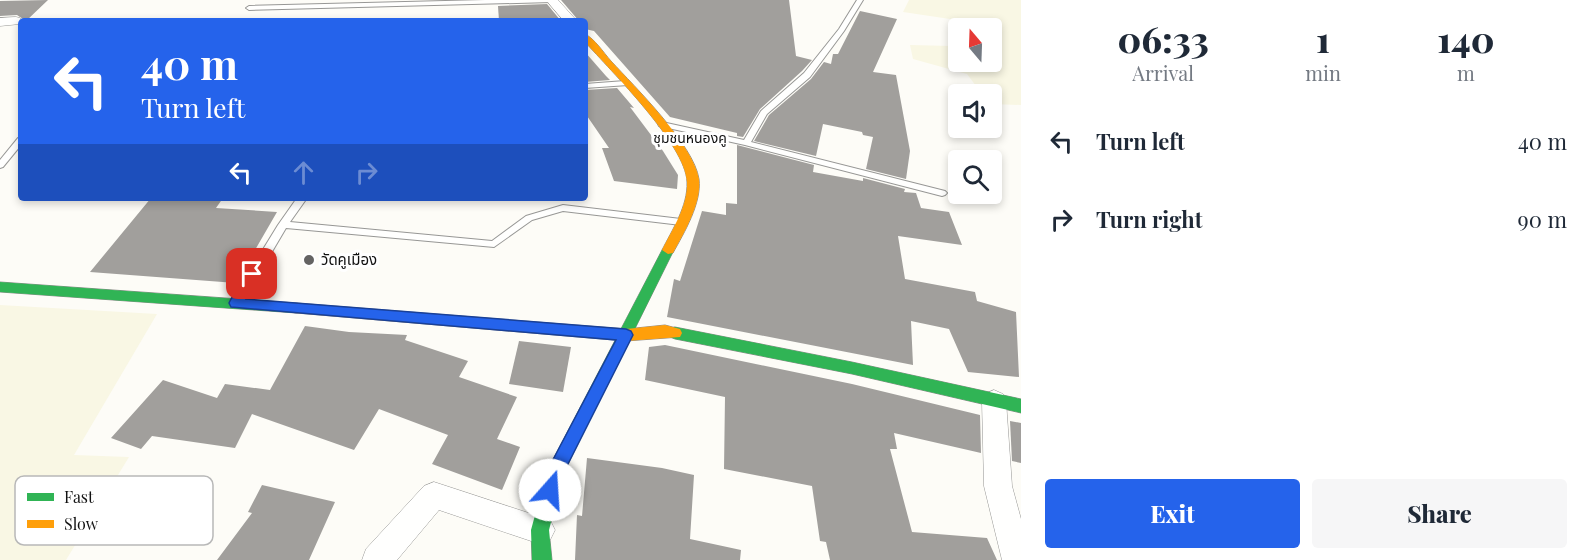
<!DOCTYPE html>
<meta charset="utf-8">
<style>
:root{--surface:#fff;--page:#f6f6f7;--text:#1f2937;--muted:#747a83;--accent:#2563eb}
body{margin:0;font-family:"Playfair Display","Noto Sans Thai",serif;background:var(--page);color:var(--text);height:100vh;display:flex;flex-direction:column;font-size:22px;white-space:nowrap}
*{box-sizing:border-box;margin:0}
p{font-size:20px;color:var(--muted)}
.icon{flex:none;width:33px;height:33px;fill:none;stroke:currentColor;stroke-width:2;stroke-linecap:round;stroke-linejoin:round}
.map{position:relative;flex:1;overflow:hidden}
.panel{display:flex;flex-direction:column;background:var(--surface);width:570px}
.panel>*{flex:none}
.banner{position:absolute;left:18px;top:18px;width:570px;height:183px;border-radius:6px;box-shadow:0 3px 9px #0003;background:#2563eb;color:#fff;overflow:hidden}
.needle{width:39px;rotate:341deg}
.fabs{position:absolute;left:948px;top:18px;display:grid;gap:12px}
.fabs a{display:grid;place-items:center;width:54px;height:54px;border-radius:6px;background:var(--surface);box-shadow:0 3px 9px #0003;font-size:30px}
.pin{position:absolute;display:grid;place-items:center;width:51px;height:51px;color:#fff;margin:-26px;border-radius:12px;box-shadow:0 3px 9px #0006}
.me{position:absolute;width:66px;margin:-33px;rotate:19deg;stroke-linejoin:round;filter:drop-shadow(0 0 4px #0008)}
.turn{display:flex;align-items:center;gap:21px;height:126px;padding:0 24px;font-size:27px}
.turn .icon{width:78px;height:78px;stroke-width:2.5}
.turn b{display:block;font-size:42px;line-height:51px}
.lanes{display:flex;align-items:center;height:57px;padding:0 24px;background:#0003;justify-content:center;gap:30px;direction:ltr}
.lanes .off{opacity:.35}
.eta{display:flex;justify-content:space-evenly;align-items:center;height:102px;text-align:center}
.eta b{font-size:36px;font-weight:800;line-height:42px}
.action{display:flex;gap:12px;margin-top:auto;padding:12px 24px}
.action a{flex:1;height:69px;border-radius:6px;background:var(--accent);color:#fff;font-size:24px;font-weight:800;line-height:69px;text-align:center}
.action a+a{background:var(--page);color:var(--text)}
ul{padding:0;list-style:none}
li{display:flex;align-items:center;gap:18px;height:78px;padding:0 24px}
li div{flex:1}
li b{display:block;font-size:22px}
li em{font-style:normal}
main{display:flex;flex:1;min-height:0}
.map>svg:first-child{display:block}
</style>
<main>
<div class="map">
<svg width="1021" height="560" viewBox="0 0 1021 560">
<rect width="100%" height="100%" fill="#fdfcf7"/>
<g fill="#f9f7e4" fill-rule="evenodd">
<path d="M909 0H1021V105L992 104V94H982L967 74 913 59 910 45 952 46 950 19 903 12ZM958 28H992V62H958Z"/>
<polygon points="0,305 157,314 74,455 129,457 66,560 0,560"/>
</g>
<g fill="#a19f9c">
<polygon points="48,0 26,21 17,15 0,16 0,1"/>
<polygon points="561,0 789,0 796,56 812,60 802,71 760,109 743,137 737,136 737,133 670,117 594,31 585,29 585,21 579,21"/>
<polygon points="547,4 561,21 499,21 498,6"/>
<polygon points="860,11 897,19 873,72 896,75 910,151 906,179 866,169 873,137 863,135 862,132 823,124 816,156 754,141 769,115 811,79 824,62 831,64 833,54 838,54"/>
<polygon points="585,52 606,76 610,80 585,82"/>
<polygon points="617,88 634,108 630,107 663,151 678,175 677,189 614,181 602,148 609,148 585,113 585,90"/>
<polygon points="737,145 814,165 813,172 863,181 863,178 905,189 904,192 916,193 921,208 949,212 962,245 898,236 905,279 975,292 977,301 1016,312 1019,377 968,372 949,329 911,321 913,365 667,317 674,279 680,281 702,211 726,215 726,203 737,204"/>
<polygon points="151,198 223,198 216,208 277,212 236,283 90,272"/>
<polygon points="305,326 349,332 407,335 405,340 468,361 459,377 517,397 497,439 520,447 502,490 432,464 448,435 379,409 354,450 252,414 235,448 152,436 141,449 111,438 163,380 217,398 225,384 270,390"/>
<polygon points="519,341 571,347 563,392 509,384"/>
<polygon points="665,345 852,384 980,415 981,453 894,433 897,449 890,449 912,532 987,538 997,560 830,560 826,542 820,541 812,486 724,469 725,397 645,380 649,347"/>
<polygon points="1010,421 1021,423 1021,463 1012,461"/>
<polygon points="587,458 662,468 694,475 690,539 741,550 740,560 575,560 577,515 582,516"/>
<polygon points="262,485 335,502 309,560 217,560 252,513 248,512"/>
</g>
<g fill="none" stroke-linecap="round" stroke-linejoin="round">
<defs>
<g id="lane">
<polygon points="485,0 555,0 552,2 249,10 246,8 249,6"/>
<polygon points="857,0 863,0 844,31 810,77 767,114 751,142 945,191 947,193 945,195 942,196 745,145 659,126 658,124 662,122 744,140 761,111 804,73 839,29"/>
<polygon points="625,81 628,81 628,85 585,88 585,84"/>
<polygon points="18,138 21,138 21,145 3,167 0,168 0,160"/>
<polygon points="297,198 307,198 290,222 492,241 526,216 563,205 681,219 686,222 681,225 563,211 532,220 494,247 286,228 240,306 232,306 231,303 232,300 278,225"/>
</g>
<g id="street">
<polygon points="546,0 558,0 577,21 564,21"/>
<polygon points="16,17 20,18 22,21 20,24 0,26 0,18"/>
<polygon points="994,390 1003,394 1006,401 1012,486 1021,519 1021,560 1002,560 984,486 982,401 985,394"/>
<polygon points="434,482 550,520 555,530 550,540 540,544 439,510 397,560 362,560 366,549 424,486"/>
</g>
<g id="fast">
<polygon points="668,246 674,250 564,472 549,530 552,560 532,560 531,530 547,471 662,250"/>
<polygon points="0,282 296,303 301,304 303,308 301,312 296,313 0,292"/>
<polygon points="675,327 852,362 1021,399 1021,413 852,374 675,339 670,337 668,333 670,329"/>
</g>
<g id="slow">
<path d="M585 34C595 39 603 52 611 61 635 87 694 145 699 179 702 203 684 233 673 253L668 254 662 250C672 230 688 206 687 182 686 145 611 71 585 42Z"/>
<polygon points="296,303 626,329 665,325 680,329 682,333 680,337 626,341 296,313 291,312 289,308 291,304"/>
</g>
</defs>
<use href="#lane" stroke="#979795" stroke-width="2"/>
<use href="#street" stroke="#979795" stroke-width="1"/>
<use href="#fast" stroke="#8e8d8b" stroke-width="1"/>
<use href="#slow" stroke="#8e8d8b" stroke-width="1"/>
<use href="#lane" fill="#fffffe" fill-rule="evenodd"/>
<use href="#street" fill="#fffffe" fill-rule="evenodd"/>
<use href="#fast" fill="#30b455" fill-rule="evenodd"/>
<use href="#slow" fill="#ff9f0a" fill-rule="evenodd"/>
</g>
<polygon fill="#2563eb" stroke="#184099" stroke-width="1.5" points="252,270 259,274 246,299 626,329 631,331 633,335 564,472 557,497 550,499 544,497 541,490 547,471 616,340 231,307 229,303 231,299 248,271"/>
<circle fill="#646362" stroke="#fff" stroke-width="2" cx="309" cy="260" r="6"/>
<g text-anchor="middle" stroke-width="6" stroke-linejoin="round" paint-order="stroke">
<g font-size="14" fill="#111" stroke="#fff">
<text x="690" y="143">ชุมชนหนองคู</text>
</g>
<g font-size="15" fill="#111" stroke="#fff" text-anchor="start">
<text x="321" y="265">วัดคูเมือง</text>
</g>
</g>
<rect x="15" y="476" width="198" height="69" rx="9" fill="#fff" stroke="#b8b8b8" stroke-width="1.5"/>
<rect x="27" y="493" width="27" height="8" fill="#30b455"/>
<rect x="27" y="520" width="27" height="8" fill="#ff9f0a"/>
<g font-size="16" fill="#111">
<text x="64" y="503">Fast</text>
<text x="64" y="530">Slow</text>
</g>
</svg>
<div class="fabs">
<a><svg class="needle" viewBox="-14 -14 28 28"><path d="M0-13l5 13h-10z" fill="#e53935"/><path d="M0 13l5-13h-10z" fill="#747a83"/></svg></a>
<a><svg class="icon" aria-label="sound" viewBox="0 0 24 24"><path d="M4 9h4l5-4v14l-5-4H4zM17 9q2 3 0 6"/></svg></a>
<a><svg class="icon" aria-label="search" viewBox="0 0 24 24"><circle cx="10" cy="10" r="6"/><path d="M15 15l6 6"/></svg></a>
</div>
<div class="pin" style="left:252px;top:274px;background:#d93025"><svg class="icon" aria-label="arrive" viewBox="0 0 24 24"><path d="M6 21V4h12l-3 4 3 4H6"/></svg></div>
<svg class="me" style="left:550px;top:490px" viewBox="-20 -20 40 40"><circle r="19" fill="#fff"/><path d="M0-13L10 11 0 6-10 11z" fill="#2563eb"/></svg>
<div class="banner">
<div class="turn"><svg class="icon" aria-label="left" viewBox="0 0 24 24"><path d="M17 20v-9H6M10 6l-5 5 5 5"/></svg><div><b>40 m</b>Turn left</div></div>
<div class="lanes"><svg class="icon" aria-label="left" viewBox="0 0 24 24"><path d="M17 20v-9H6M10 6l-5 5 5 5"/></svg><svg class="icon off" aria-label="ahead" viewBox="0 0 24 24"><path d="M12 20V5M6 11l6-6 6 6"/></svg><svg class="icon off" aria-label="right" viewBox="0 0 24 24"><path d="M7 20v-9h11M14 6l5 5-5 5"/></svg></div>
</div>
</div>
<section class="panel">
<div class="eta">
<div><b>06:33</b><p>Arrival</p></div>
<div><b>1</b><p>min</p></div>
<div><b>140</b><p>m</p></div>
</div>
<ul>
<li><svg class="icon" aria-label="left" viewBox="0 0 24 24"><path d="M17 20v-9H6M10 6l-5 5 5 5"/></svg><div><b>Turn left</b></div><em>40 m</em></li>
<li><svg class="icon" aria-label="right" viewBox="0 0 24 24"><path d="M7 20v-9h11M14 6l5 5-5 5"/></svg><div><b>Turn right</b></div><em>90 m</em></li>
</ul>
<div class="action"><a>Exit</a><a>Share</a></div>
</section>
</main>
